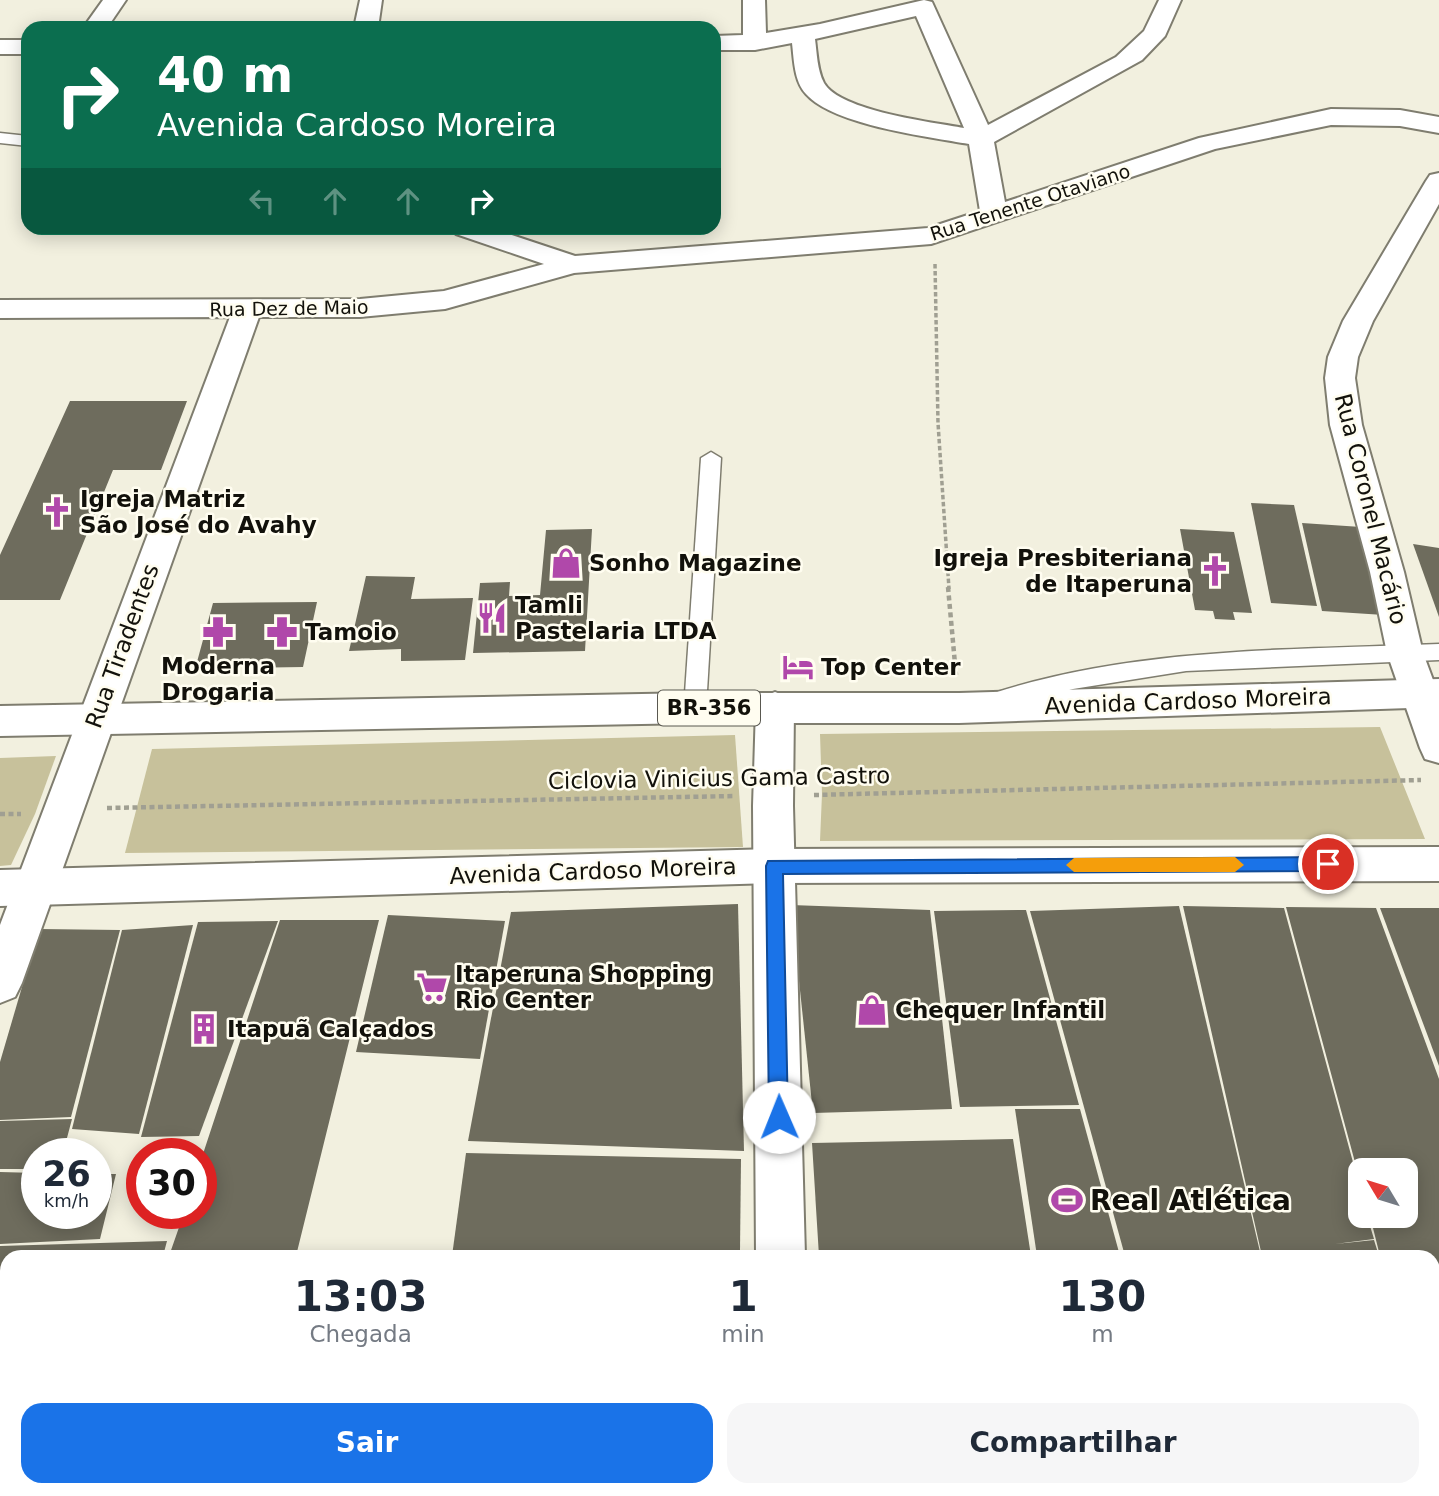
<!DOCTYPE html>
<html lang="pt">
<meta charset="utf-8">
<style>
:root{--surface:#fff;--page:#f6f6f7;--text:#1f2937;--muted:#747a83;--accent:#1a73e8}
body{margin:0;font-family:"DejaVu Sans",sans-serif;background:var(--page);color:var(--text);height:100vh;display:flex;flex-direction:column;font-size:26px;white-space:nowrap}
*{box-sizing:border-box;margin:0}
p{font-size:23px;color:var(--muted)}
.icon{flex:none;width:38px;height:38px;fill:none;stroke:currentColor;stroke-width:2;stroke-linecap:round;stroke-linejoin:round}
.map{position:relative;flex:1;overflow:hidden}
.panel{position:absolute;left:0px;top:1250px;width:1440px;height:247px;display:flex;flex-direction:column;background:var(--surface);border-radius:21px 21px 0 0;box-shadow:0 4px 18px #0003}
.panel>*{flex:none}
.guide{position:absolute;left:21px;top:21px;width:700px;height:214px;border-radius:21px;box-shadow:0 4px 18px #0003;background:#0b6e4f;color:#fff;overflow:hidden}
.needle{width:46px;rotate:308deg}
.controls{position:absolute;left:1348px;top:1158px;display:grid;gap:14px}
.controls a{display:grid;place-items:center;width:70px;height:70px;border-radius:14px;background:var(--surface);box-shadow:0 4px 18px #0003;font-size:35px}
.speed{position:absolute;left:21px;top:1138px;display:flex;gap:14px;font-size:35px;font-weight:700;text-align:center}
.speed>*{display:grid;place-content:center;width:91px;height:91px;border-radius:50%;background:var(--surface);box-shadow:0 4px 18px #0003;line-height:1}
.speed small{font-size:18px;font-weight:400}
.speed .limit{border:10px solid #d22;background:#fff;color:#111}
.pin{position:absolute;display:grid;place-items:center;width:60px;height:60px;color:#fff;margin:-30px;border:4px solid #fff;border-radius:50%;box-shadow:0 2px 7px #0007}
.me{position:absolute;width:77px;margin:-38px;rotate:359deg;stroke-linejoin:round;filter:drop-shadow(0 0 5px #0008)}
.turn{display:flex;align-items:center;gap:24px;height:147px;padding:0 21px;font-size:32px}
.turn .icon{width:91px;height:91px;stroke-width:2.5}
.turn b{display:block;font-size:49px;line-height:60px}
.lanes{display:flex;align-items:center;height:66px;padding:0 21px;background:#0003;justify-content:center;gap:35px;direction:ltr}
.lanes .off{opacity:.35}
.eta{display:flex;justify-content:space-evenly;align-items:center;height:119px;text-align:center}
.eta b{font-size:42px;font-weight:700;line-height:49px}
.button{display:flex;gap:14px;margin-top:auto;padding:14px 21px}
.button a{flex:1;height:80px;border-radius:21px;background:var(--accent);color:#fff;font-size:28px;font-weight:700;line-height:80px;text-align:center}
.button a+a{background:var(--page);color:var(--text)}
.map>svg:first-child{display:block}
</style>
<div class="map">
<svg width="1439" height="1496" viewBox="0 0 1439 1496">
<rect width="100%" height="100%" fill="#f2f0df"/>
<g fill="#c7c19b">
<polygon points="1380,727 1425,839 820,841 822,794 820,734"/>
<polygon points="735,735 743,847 125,853 152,749"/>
<polygon points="56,756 35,814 11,865 0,866 0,758"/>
</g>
<g fill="#6e6c5d">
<polygon points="70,401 187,401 161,470 113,470 60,600 0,600 0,555"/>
<polygon points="1251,503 1294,505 1317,606 1271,603"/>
<polygon points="1302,523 1361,527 1384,615 1322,611"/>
<polygon points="592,529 585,651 473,653 480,583 510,582 509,596 540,595 546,530"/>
<polygon points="1180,529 1234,532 1252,613 1233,612 1235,620 1215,619 1213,611 1195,610"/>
<polygon points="1413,544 1439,548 1439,617"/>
<polygon points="366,576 415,577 411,599 473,598 465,660 401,661 401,649 349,651"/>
<polygon points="317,602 303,667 244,668 246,661 197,662 213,603"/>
<polygon points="738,904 744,1151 468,1141 511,912"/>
<polygon points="791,905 930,910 952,1109 813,1113"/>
<polygon points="1179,906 1261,1256 1125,1256 1030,911"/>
<polygon points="1183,906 1284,908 1360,1188 1360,1216 1367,1216 1374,1239 1335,1244 1374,1240 1379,1256 1262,1256"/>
<polygon points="1286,907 1376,908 1439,1079 1439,1423 1433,1424 1433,1256 1380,1256 1370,1216 1405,1216 1405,1171 1360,1171 1359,1177"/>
<polygon points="1380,908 1439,908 1439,1066"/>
<polygon points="1026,910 1079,1105 960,1107 934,911"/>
<polygon points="388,915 505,921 480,1059 356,1052"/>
<polygon points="280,920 379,920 296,1256 169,1256 184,1213 201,1213 201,1160"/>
<polygon points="278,921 199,1136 141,1137 198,922"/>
<polygon points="193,925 139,1134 72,1129 122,930"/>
<polygon points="39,929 120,930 71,1117 0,1120 0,1062"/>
<polygon points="1015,1109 1080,1109 1120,1256 1037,1256"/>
<polygon points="72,1119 63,1153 37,1153 37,1169 0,1169 0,1121"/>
<polygon points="1013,1139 1031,1256 819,1256 812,1143"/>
<polygon points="466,1153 741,1159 740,1250 628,1256 452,1256"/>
<polygon points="0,1172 37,1173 37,1213 96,1213 96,1174 116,1174 100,1239 0,1244"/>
<polygon points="167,1241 163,1256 7,1256 7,1352 0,1352 0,1246"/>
<rect x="0" y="1360" width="7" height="84"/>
<polygon points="0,1448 7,1448 7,1489 15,1489 13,1496 0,1496"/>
<polygon points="1433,1452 1439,1469 1439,1496 1311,1496 1309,1489 1433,1489"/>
<polygon points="1079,1489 1206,1489 1208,1496 1080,1496"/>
<polygon points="1210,1489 1303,1489 1305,1496 1211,1496"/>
</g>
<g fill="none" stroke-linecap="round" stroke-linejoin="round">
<defs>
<g id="lane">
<polygon points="0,133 28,136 28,146 0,143"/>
<polygon points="711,452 721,458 706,708 703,714 695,717 687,714 684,708 701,458"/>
<path d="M1439 644V660L1186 671 1073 689 1002 708 994 705 991 699 994 693C1137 647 1291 650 1439 644Z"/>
</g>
<g id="street">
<polygon points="103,0 126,0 107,28 83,28"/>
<polygon points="360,0 382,0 378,28 354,28"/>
<path d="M743 0H765L766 33 820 24 924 0 932 2 988 125 1116 57 1144 31 1159 0H1181L1165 36 1142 60 994 142 1005 202 1199 138 1331 109 1400 110 1439 117V133L1400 126 1331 125 1215 149 931 244 574 273 445 309 360 317H259L22 983 15 997 0 1003V925L230 317 0 318V300L360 299 444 291 544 264 456 234 453 228H491L575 256 928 228 980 211 969 144C929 137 833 125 806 94 794 81 794 60 792 43L755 50H714V36L743 35ZM916 16 964 128C932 122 840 111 824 83 817 70 817 53 815 39Z"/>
<rect x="0" y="40" width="28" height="14"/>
<polygon points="1439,173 1439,204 1373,321 1358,357 1355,378 1362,425 1404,572 1423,653 1439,696 1439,763 1425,759 1420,748 1387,653 1370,572 1330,425 1325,378 1328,357 1343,321 1426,181 1430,175"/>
<polygon points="775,692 788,697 794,707 793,806 805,1256 756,1256 753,806 756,707 762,697"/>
<polygon points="406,1489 524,1489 527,1496 406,1496"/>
<rect x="759" y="1489" width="54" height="7"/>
</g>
<g id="highway">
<polygon points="1439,679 1439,707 959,723 695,723 0,736 0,706 695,693 959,693"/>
<polygon points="1439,847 1439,881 774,883 0,906 0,870 774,849"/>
</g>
</defs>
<use href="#lane" stroke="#7f7d6f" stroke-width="3"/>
<use href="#street" stroke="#7f7d6f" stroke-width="4"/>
<use href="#highway" stroke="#7f7d6f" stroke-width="4"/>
<polyline stroke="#a09f92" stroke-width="3.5" stroke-dasharray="4.5 2.5" stroke-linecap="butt" points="935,264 938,423 949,589"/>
<g stroke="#a09f92" stroke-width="4.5" stroke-dasharray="5 3.5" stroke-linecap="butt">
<polyline points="948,587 956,675"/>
<polyline points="814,795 1421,780"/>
<polyline points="107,808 735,796"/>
<polyline points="0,814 21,814"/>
</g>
<use href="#lane" fill="#fff" fill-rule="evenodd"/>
<use href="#street" fill="#fff" fill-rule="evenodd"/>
<use href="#highway" fill="#fff" fill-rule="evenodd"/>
</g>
<polygon fill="#1a73e8" stroke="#114b97" stroke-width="2" points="1328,857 1337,864 1328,871 783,874 788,1117 786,1124 779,1126 772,1124 769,1117 766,866 768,861"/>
<polygon fill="#f59e0b" points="1235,857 1244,865 1235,872 1074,872 1066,865 1074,858"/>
<defs>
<symbol id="church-bare" viewBox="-9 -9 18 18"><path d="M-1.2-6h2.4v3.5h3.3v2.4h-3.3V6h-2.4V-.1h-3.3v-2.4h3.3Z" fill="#b048aa" stroke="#fffdf0" stroke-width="2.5" paint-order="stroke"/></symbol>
<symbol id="shop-bare" viewBox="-9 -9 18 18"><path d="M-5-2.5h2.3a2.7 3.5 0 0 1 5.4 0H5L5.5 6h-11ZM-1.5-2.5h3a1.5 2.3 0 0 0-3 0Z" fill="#b048aa" stroke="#fffdf0" stroke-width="2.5" paint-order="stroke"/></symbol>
<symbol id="restaurant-bare" viewBox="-9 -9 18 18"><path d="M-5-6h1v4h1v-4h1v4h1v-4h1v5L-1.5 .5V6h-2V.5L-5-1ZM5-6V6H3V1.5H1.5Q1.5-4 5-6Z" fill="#b048aa" stroke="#fffdf0" stroke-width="2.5" paint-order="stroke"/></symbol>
<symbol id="pharmacy-bare" viewBox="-9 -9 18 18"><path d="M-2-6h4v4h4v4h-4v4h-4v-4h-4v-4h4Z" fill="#b048aa" stroke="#fffdf0" stroke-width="2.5" paint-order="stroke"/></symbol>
<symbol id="hotel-bare" viewBox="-9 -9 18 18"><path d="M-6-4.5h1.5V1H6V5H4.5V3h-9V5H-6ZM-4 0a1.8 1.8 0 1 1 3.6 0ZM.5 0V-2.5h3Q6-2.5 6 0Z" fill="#b048aa" stroke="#fffdf0" stroke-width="2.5" paint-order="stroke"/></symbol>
<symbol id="supermarket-bare" viewBox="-9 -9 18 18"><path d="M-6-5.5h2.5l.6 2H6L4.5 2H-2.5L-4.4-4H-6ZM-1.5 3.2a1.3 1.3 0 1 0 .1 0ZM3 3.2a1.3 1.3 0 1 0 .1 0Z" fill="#b048aa" stroke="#fffdf0" stroke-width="2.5" paint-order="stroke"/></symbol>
<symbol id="building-bare" viewBox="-9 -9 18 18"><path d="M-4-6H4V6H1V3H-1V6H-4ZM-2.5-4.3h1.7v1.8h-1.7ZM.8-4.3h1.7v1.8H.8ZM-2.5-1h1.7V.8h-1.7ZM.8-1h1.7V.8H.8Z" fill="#b048aa" stroke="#fffdf0" stroke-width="2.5" paint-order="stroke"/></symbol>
<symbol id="stadium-bare" viewBox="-9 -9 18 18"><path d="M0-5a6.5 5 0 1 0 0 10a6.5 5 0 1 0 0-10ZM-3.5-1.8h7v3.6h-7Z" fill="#b048aa" stroke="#fffdf0" stroke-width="2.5" paint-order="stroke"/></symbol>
</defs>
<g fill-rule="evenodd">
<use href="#church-bare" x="35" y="490" width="44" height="44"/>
<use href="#shop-bare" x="544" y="541" width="44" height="44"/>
<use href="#church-bare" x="1193" y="549" width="44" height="44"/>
<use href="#restaurant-bare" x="470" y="596" width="44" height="44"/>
<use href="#pharmacy-bare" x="196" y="610" width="44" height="44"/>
<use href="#pharmacy-bare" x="260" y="610" width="44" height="44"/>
<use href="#hotel-bare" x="776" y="645" width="44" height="44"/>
<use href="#supermarket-bare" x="410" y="965" width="44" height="44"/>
<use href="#shop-bare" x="850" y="988" width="44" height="44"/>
<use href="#building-bare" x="182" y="1007" width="44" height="44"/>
<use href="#stadium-bare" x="1045" y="1178" width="44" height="44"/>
</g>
<g text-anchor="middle" stroke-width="5" stroke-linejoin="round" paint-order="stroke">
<g font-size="19" fill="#12110b" stroke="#fffdf0">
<text transform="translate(1030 202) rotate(-18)" y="7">Rua Tenente Otaviano</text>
<text transform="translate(289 308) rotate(-1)" y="7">Rua Dez de Maio</text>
</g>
<rect fill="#fffdf0" stroke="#595850" stroke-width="2" x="658" y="690.5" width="102" height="35" rx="5"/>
<g font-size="21" font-weight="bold" fill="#12110b">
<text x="709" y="715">BR-356</text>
</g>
<g font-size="23" font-weight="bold" fill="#12110b" stroke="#fffdf0" text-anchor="start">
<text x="80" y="507">Igreja Matriz<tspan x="80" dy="26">São José do Avahy</tspan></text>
<text x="1192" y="566" text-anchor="end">Igreja Presbiteriana<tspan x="1192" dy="26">de Itaperuna</tspan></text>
<text x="589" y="571">Sonho Magazine</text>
<text x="515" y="613">Tamli<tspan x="515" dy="26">Pastelaria LTDA</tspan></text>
<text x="305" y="640">Tamoio</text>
<text x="218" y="674" text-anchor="middle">Moderna<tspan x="218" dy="26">Drogaria</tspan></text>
<text x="821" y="675">Top Center</text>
<text x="455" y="982">Itaperuna Shopping<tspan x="455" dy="26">Rio Center</tspan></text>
<text x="895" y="1018">Chequer Infantil</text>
<text x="227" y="1037">Itapuã Calçados</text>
</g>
<g font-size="23" fill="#12110b" stroke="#fffdf0">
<text transform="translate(1371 509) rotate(76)" y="8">Rua Coronel Macário</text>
<text transform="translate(122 646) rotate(-70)" y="8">Rua Tiradentes</text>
<text transform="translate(1188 701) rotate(-2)" y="8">Avenida Cardoso Moreira</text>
<text transform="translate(719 778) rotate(-1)" y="8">Ciclovia Vinicius Gama Castro</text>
<text transform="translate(593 871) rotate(-2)" y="8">Avenida Cardoso Moreira</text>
</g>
<g font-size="28" font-weight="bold" fill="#12110b" stroke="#fffdf0" text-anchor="start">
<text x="1090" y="1210">Real Atlética</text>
</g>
</g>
</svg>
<div class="controls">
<a><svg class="needle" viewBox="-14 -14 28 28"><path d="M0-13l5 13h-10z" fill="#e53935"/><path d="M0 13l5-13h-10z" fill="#747a83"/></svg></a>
</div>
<div class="speed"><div>26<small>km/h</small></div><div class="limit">30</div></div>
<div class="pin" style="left:1328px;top:864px;background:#d93025"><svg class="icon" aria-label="arrive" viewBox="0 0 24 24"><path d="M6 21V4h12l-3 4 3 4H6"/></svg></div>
<svg class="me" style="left:779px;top:1117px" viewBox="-20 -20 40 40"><circle r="19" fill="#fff"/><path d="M0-13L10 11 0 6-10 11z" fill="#1a73e8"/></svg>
<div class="guide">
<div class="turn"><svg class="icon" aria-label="right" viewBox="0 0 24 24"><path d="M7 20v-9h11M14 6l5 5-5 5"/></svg><div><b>40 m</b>Avenida Cardoso Moreira</div></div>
<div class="lanes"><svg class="icon off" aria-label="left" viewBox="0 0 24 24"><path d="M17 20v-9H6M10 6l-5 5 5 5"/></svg><svg class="icon off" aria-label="ahead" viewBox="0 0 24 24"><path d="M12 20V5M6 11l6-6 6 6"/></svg><svg class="icon off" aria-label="ahead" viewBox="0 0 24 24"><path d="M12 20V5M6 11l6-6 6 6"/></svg><svg class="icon" aria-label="right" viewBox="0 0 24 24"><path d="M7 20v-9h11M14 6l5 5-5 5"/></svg></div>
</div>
<section class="panel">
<div class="eta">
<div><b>13:03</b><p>Chegada</p></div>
<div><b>1</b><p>min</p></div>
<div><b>130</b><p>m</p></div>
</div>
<div class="button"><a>Sair</a><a>Compartilhar</a></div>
</section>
</div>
